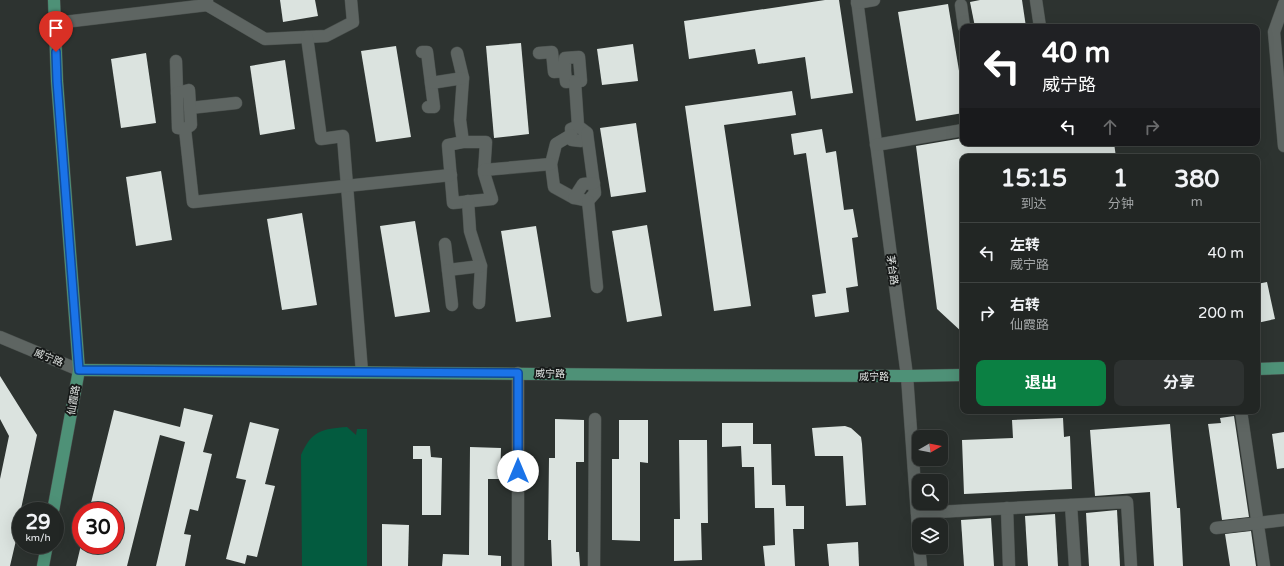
<!DOCTYPE html>
<html lang="zh">
<meta charset="utf-8">
<style>
:root{--surface:#222624;--page:#2e3231;--text:#f1f3f6;--muted:#a2a5a6;--line:#3f4341;--accent:#0b8043}
body{margin:0;font-family:"Varela Round","Noto Sans SC",sans-serif;background:var(--page);color:var(--text);height:100vh;display:flex;flex-direction:column;font-size:15px;white-space:nowrap}
*{box-sizing:border-box;margin:0}
p{font-size:13px;color:var(--muted)}
.icon{flex:none;width:22px;height:22px;fill:none;stroke:currentColor;stroke-width:2;stroke-linecap:round;stroke-linejoin:round}
.map{position:relative;flex:1;overflow:hidden}
.details{position:absolute;left:960px;top:154px;width:300px;height:260px;display:flex;flex-direction:column;background:var(--surface);border-radius:8px;box-shadow:0 4px 16px #0002,0 0 0 1px var(--line)}
.details>*{flex:none}
.top-card{position:absolute;left:960px;top:24px;width:300px;height:122px;border-radius:8px;box-shadow:0 4px 16px #0002,0 0 0 1px var(--line);background:#202124;color:#fff;overflow:hidden}
.needle{width:26px;rotate:81deg}
.tools{position:absolute;left:912px;top:430px;display:grid;gap:8px}
.tools a{display:grid;place-items:center;width:36px;height:36px;border-radius:8px;background:var(--surface);box-shadow:0 4px 16px #0002,0 0 0 1px var(--line);font-size:20px}
.speed{position:absolute;left:12px;top:502px;display:flex;gap:8px;font-size:20px;font-weight:700;text-align:center}
.speed>*{display:grid;place-content:center;width:52px;height:52px;border-radius:50%;background:var(--surface);box-shadow:0 4px 16px #0002,0 0 0 1px var(--line);line-height:1}
.speed small{font-size:10px;font-weight:400}
.speed .limit{border:6px solid #d22;background:#fff;color:#111}
.pin{position:absolute;display:grid;place-items:center;width:34px;height:34px;color:#fff;margin:-41px -17px;border-radius:50% 50% 50% 0;rotate:-45deg;box-shadow:0 0 4px #0007}
.pin .icon{rotate:45deg}
.me{position:absolute;width:44px;margin:-22px;rotate:0deg;stroke-linejoin:round;filter:drop-shadow(0 0 3px #0008)}
.turn{display:flex;align-items:center;gap:14px;height:84px;padding:0 16px;font-size:18px}
.turn .icon{width:52px;height:52px;stroke-width:2.5}
.turn b{display:block;font-size:28px;line-height:34px}
.lanes{display:flex;align-items:center;height:38px;padding:0 16px;background:#0003;justify-content:center;gap:20px;direction:ltr}
.lanes .off{opacity:.35}
.eta{display:flex;justify-content:space-evenly;align-items:center;height:68px;text-align:center}
.eta b{font-size:24px;font-weight:700;line-height:28px}
.button{display:flex;gap:8px;margin-top:auto;padding:8px 16px}
.button a{flex:1;height:46px;border-radius:8px;background:var(--accent);color:#fff;font-size:16px;font-weight:700;line-height:46px;text-align:center}
.button a+a{background:var(--page);color:var(--text)}
ul{padding:0;list-style:none}
li{display:flex;align-items:center;gap:12px;height:60px;padding:0 16px;border-top:1px solid var(--line)}
li div{flex:1}
li b{display:block;font-size:15px}
li em{font-style:normal}
.map>svg:first-child{display:block}
</style>
<div class="map">
<svg width="1284" height="566" viewBox="0 0 1284 566">
<rect width="100%" height="100%" fill="#2d3330"/>
<path fill="#035b3f" d="M347 427 356 435 357 429H367V566H302L301 455C312 430 322 429 347 427Z"/>
<g fill="#dbe3df">
<polygon points="280,0 315,0 318,16 283,22"/>
<polygon points="825,0 839,0 853,93 811,99 805,57 758,64 755,49 689,59 684,21"/>
<polygon points="980,0 1022,0 1026,27 975,27 970,2"/>
<polygon points="948,4 963,95 963,113 916,121 898,12"/>
<polygon points="521,43 529,134 494,138 486,46"/>
<polygon points="633,44 638,81 602,85 597,49"/>
<polygon points="396,46 411,137 376,142 361,51"/>
<polygon points="146,53 156,123 121,128 111,59"/>
<polygon points="285,60 295,129 260,135 250,66"/>
<polygon points="792,91 796,115 724,125 751,306 714,311 685,106"/>
<polygon points="636,123 646,192 611,197 600,128"/>
<polygon points="822,129 826,153 836,151 844,210 853,209 858,237 852,238 858,286 846,288 849,312 815,317 812,295 826,293 806,153 794,155 791,134"/>
<polygon points="963,138 963,143 1114,143 1116,157 963,157 963,333 937,309 916,146"/>
<polygon points="161,171 172,240 136,246 126,177"/>
<polygon points="302,213 317,305 282,310 267,219"/>
<polygon points="415,221 430,312 395,317 380,226"/>
<polygon points="647,225 662,316 627,322 612,231"/>
<polygon points="536,226 551,317 516,322 501,231"/>
<polygon points="1267,282 1275,319 1257,323 1257,284"/>
<polygon points="0,376 37,435 19,518 21,519 10,566 0,566 0,479 9,436 0,419"/>
<polygon points="184,408 213,415 203,452 212,454 198,511 190,509 184,534 191,535 185,566 156,566 185,442 160,435 127,566 76,566 81,545 115,545 115,511 89,511 114,410 180,427"/>
<polygon points="1234,416 1249,517 1222,520 1208,424 1221,423 1220,418"/>
<polygon points="1063,418 1064,437 1070,436 1072,489 964,494 962,440 1013,438 1012,420"/>
<polygon points="555,419 584,420 584,462 576,462 576,552 579,552 580,566 552,566 551,540 548,540 549,458 555,458"/>
<polygon points="619,420 648,420 648,463 640,462 640,541 612,540 612,459 619,459"/>
<polygon points="250,422 279,429 265,484 275,486 257,557 247,555 245,564 226,559 246,480 236,478"/>
<polygon points="722,423 753,423 753,444 771,444 772,485 785,485 786,506 804,506 804,529 793,529 795,566 765,566 763,546 775,545 774,508 755,508 754,467 742,467 741,446 722,447"/>
<polygon points="1170,424 1177,508 1180,508 1183,566 1154,566 1150,492 1095,496 1090,430"/>
<polygon points="845,426 851,428 861,437 862,444 866,505 846,506 843,456 815,456 812,428"/>
<polygon points="1284,432 1284,468 1277,469 1272,434"/>
<polygon points="679,440 707,440 708,523 701,523 702,560 674,561 674,519 680,519"/>
<polygon points="413,446 430,446 431,457 442,458 441,515 422,515 422,459 413,459"/>
<polygon points="470,447 501,448 500,479 488,479 488,555 501,556 501,566 442,566 443,554 469,555"/>
<polygon points="1117,510 1120,566 1089,566 1086,513"/>
<polygon points="1055,514 1058,566 1028,566 1025,516"/>
<polygon points="991,518 994,566 964,566 961,520"/>
<polygon points="382,524 409,525 408,566 382,566"/>
<polygon points="1251,531 1256,566 1230,566 1225,534"/>
<polygon points="858,542 859,566 829,566 827,544"/>
</g>
<g fill="none" stroke-linecap="round" stroke-linejoin="round">
<defs>
<g id="minor">
<polyline points="857,0 907,376 919,542"/>
<polyline points="1036,0 1040,27"/>
<polyline points="857,3 874,0"/>
<polyline points="1284,4 1274,32 1284,146"/>
<polyline points="207,5 265,39 326,36 353,22 351,0"/>
<polyline points="961,5 964,27"/>
<polyline points="56,23 207,5 207,0"/>
<polyline points="307,37 321,139 343,136 362,372"/>
<polyline points="422,52 427,52 434,107 428,107"/>
<polyline points="457,53 463,78 460,120 463,142 486,142 484,173 492,199 453,203 448,145 463,142"/>
<polyline points="539,53 552,52 554,72 565,71 565,58 579,57 581,81 566,82 565,71"/>
<polyline points="176,61 177,93"/>
<polyline points="575,82 578,126 571,129 572,140 581,141 587,133 578,126"/>
<polyline points="431,83 463,78"/>
<polyline points="190,108 236,103"/>
<polyline points="185,129 191,125 189,90 177,93 178,128 185,129 193,202 451,175"/>
<polyline points="571,135 556,144 551,164 554,187 574,198 588,201 595,193 587,133"/>
<polyline points="876,145 963,130"/>
<polyline points="484,170 551,164"/>
<polyline points="574,198 583,184 594,183"/>
<polyline points="468,201 470,231 481,266 479,303"/>
<polyline points="588,201 597,287"/>
<polyline points="445,244 448,270 481,266"/>
<polyline points="448,270 452,305"/>
<polyline points="0,337 79,370"/>
<polyline points="518,373 518,566"/>
<polyline points="1241,411 1264,566"/>
<polyline points="1071,505 1075,566"/>
<polyline points="1007,508 1009,566"/>
<polyline points="917,513 1127,502 1131,566"/>
<polyline points="1216,528 1284,520"/>
<polyline points="919,547 921,566"/>
<polyline points="594,566 595,419"/>
</g>
<g id="major">
<polyline points="1257,369 1284,368"/>
<polyline points="79,370 655,375 907,376 963,375"/>
<polyline points="53,511 79,370 57,81 54,0"/>
<polyline points="43,566 47,545"/>
</g>
</defs>
<use href="#minor" stroke="#4a504d" stroke-width="13"/>
<use href="#major" stroke="#4a504d" stroke-width="13"/>
<use href="#minor" stroke="#5e6562" stroke-width="12"/>
<use href="#major" stroke="#4e9177" stroke-width="12"/>
</g>
<g fill="none" stroke-linecap="round" stroke-linejoin="round">
<defs>
<polyline id="route" points="56,52 57,81 79,370 518,373 518,471"/>
</defs>
<use href="#route" stroke="#114b97" stroke-width="10"/>
<use href="#route" stroke="#1a73e8" stroke-width="7"/>
</g>
<g text-anchor="middle" stroke-width="4" stroke-linejoin="round" paint-order="stroke">
<g font-size="10" fill="#e1e5e3" stroke="#171a19">
<text transform="translate(893 270) rotate(82)" y="4">茅台路</text>
<text transform="translate(49 357) rotate(22)" y="4">威宁路</text>
<text transform="translate(550 373) rotate(1)" y="4">威宁路</text>
<text x="874" y="380">威宁路</text>
<text transform="translate(73 400) rotate(-80)" y="4">仙霞路</text>
</g>
</g>
</svg>
<div class="tools">
<a><svg class="needle" viewBox="-14 -14 28 28"><path d="M0-13l5 13h-10z" fill="#e53935"/><path d="M0 13l5-13h-10z" fill="#a2a5a6"/></svg></a>
<a><svg class="icon" aria-label="search" viewBox="0 0 24 24"><circle cx="10" cy="10" r="6"/><path d="M15 15l6 6"/></svg></a>
<a><svg class="icon" aria-label="layers" viewBox="0 0 24 24"><path d="M12 4l9 5-9 5-9-5zM3 14l9 5 9-5"/></svg></a>
</div>
<div class="speed"><div>29<small>km/h</small></div><div class="limit">30</div></div>
<div class="pin" style="left:56px;top:52px;background:#d93025"><svg class="icon" aria-label="arrive" viewBox="0 0 24 24"><path d="M6 21V4h12l-3 4 3 4H6"/></svg></div>
<svg class="me" style="left:518px;top:471px" viewBox="-20 -20 40 40"><circle r="19" fill="#fff"/><path d="M0-13L10 11 0 6-10 11z" fill="#1a73e8"/></svg>
<div class="top-card">
<div class="turn"><svg class="icon" aria-label="left" viewBox="0 0 24 24"><path d="M17 20v-9H6M10 6l-5 5 5 5"/></svg><div><b>40 m</b>威宁路</div></div>
<div class="lanes"><svg class="icon" aria-label="left" viewBox="0 0 24 24"><path d="M17 20v-9H6M10 6l-5 5 5 5"/></svg><svg class="icon off" aria-label="ahead" viewBox="0 0 24 24"><path d="M12 20V5M6 11l6-6 6 6"/></svg><svg class="icon off" aria-label="right" viewBox="0 0 24 24"><path d="M7 20v-9h11M14 6l5 5-5 5"/></svg></div>
</div>
<section class="details">
<div class="eta">
<div><b>15:15</b><p>到达</p></div>
<div><b>1</b><p>分钟</p></div>
<div><b>380</b><p>m</p></div>
</div>
<ul>
<li><svg class="icon" aria-label="left" viewBox="0 0 24 24"><path d="M17 20v-9H6M10 6l-5 5 5 5"/></svg><div><b>左转</b><p>威宁路</p></div><em>40 m</em></li>
<li><svg class="icon" aria-label="right" viewBox="0 0 24 24"><path d="M7 20v-9h11M14 6l5 5-5 5"/></svg><div><b>右转</b><p>仙霞路</p></div><em>200 m</em></li>
</ul>
<div class="button"><a>退出</a><a>分享</a></div>
</section>
</div>
